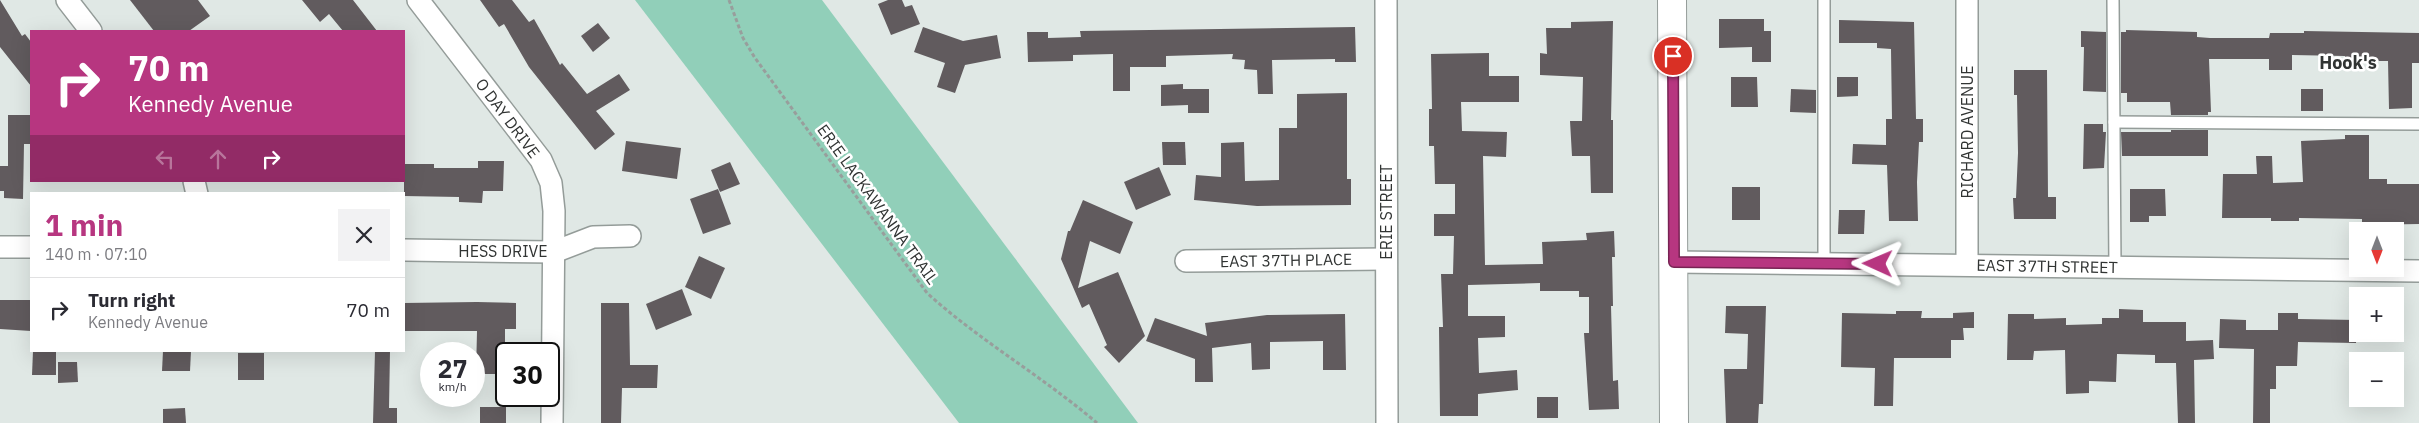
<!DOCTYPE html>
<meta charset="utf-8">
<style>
:root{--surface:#fff;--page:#f2f2f3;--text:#2b2b33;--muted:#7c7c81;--line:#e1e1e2;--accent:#b73680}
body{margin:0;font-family:"IBM Plex Sans",sans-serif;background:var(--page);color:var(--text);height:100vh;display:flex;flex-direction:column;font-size:19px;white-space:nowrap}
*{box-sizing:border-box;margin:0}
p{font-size:16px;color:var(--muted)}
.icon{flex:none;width:28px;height:28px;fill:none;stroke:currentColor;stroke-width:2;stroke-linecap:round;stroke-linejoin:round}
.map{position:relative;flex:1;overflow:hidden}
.details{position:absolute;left:30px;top:192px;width:375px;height:160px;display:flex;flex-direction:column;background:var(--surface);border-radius:0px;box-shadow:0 5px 20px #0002}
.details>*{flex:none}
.guide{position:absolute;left:30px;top:30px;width:375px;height:152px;border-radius:0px;box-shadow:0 5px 20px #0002;background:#b73680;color:#fff;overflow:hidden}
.needle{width:32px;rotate:180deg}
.tools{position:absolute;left:2349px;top:222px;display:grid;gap:10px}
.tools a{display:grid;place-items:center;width:55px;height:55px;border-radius:0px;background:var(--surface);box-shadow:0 5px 20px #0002;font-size:25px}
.speed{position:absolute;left:420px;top:342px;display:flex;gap:10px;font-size:25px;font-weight:700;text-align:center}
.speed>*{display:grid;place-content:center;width:65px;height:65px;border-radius:50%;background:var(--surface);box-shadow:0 5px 20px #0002;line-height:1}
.speed small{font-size:12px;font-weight:400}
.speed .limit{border:2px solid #111;border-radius:8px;background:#fff;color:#111}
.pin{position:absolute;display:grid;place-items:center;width:42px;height:42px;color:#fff;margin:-21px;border:2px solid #fff;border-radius:50%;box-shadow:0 1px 5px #0007}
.me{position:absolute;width:55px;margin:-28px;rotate:271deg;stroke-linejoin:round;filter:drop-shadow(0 0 4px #0008)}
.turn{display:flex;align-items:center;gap:18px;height:105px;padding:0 15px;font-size:22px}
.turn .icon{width:65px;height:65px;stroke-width:2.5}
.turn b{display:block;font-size:35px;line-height:42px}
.lanes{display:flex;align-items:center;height:48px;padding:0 15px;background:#0003;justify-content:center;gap:25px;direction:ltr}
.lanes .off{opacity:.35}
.round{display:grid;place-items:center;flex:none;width:52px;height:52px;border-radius:0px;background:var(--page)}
.summary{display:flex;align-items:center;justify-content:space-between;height:85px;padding:0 15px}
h1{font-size:30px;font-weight:700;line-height:38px;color:var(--accent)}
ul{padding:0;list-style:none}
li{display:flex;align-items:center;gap:15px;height:65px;padding:0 15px;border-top:1px solid var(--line)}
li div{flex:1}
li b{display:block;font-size:19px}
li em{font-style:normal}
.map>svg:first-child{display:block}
</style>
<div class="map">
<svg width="2419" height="423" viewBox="0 0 2419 423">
<rect width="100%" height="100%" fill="#e0e8e5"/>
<polygon fill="#91cfb9" points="635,0 822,0 1138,423 959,423"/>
<g fill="#615b5e">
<polygon points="0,0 22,36 25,34 31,42 31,86 0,47"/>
<polygon points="130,0 198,0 210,16 189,31 154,31"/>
<polygon points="302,0 353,0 377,31 343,31 329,14 320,22"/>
<polygon points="480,0 512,0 529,22 534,19 560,65 562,63 587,94 619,74 630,90 596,111 615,134 595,150 529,67 504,24 499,27"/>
<polygon points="888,0 902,0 905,7 912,5 920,24 891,35 878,4"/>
<polygon points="1719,19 1764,19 1764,31 1771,31 1771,62 1752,62 1752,47 1719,48"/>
<polygon points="1839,20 1914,22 1916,119 1923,119 1923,142 1919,142 1917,182 1918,221 1889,221 1887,165 1852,164 1853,144 1886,145 1886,119 1892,119 1891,49 1877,48 1877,43 1839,43"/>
<polygon points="1613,21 1611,120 1613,120 1613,193 1591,193 1590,156 1572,156 1570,121 1582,121 1583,77 1540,75 1540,53 1547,54 1546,28 1571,28 1571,22"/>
<polygon points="598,23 610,38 593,52 581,36"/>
<polygon points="923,27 963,41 997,35 1001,58 965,65 955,93 937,87 945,63 914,52"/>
<polygon points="1355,27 1356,62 1335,62 1335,59 1272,60 1273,94 1258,94 1257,70 1244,69 1245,60 1232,59 1233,54 1166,56 1166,67 1130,67 1130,91 1113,91 1113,54 1073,55 1073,61 1028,62 1027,32 1048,32 1048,38 1081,37 1080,31"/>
<polygon points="2126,30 2197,32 2197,37 2210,38 2269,38 2270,33 2304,33 2304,31 2419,33 2419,63 2412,63 2412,108 2389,109 2388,61 2345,61 2345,56 2292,55 2292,70 2269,70 2269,59 2209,59 2211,112 2208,112 2208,115 2171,115 2170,102 2127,102 2127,93 2121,93 2121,32 2126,32"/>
<polygon points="2081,31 2106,32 2106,92 2083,91 2084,47 2081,47"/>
<polygon points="1489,53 1489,76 1519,76 1519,102 1461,102 1462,131 1507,132 1506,157 1483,156 1485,265 1543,264 1542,242 1587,240 1586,233 1614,231 1615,257 1612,257 1613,306 1611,306 1613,381 1618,380 1619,409 1589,410 1584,333 1589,333 1589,297 1579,297 1579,291 1540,291 1540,283 1468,285 1468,316 1505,316 1505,337 1478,338 1479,373 1517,370 1518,390 1478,394 1478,416 1440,416 1439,327 1443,327 1441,274 1453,274 1454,236 1434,236 1434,214 1455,214 1455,184 1435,184 1434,146 1429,146 1429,109 1432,109 1431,54"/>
<polygon points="2014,70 2047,70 2048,197 2056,197 2056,219 2014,219 2013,198 2016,198 2018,153 2017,95 2014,95"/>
<polygon points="1731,77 1757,77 1758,107 1731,107"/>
<polygon points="1837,77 1858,77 1858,96 1837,97"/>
<polygon points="1183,84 1183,89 1209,89 1209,113 1188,113 1188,105 1161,106 1161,85"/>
<polygon points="1791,89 1816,90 1816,113 1790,112"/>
<rect x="2301" y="89" width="22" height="22"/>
<polygon points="1347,93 1347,179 1351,179 1351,205 1257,206 1194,200 1196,175 1221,177 1221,143 1244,142 1245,181 1279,180 1279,128 1297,128 1297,94"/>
<polygon points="8,115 31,115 31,144 24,144 23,199 4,198 4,191 0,191 0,166 8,166"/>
<polygon points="2084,124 2103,124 2103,132 2106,132 2104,168 2083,169"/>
<polygon points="2171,130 2208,130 2208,156 2122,156 2121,132 2171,132"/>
<polygon points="2345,135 2369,135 2369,179 2387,179 2387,184 2419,184 2419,224 2362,225 2362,219 2299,218 2299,221 2271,221 2271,218 2222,218 2223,174 2257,174 2256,156 2272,156 2273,183 2303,182 2301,141 2345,139"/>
<polygon points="626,141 681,148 677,179 622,171"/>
<polygon points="1162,142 1185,142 1186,165 1163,165"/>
<polygon points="478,161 504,161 503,191 483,191 482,203 459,202 459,197 404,196 404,164 434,164 434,168 478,168"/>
<polygon points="730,162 740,184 720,192 711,170"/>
<polygon points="1159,167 1171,195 1136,210 1124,182"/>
<rect x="1732" y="187" width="28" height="33"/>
<polygon points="718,189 731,224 703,234 690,199"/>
<polygon points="2130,189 2165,189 2166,216 2149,216 2149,222 2130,222"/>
<polygon points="1083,200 1133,222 1120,254 1090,241 1078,288 1118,272 1145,336 1119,363 1104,347 1107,345 1089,304 1082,308 1061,259 1068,231 1070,231"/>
<polygon points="1839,210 1865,210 1864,234 1838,234"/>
<polygon points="699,256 725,268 711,299 685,287"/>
<polygon points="682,289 692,315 656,330 646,304"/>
<polygon points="0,300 31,300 31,331 0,329"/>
<polygon points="477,302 516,303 516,329 505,329 505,374 476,374 477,331 404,331 404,303"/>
<polygon points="601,303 629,303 630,365 658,365 657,388 622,388 621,423 601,423"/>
<polygon points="1726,306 1766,306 1763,404 1759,404 1758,423 1726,423 1724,369 1747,369 1748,334 1725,333"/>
<polygon points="2119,309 2143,310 2143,322 2186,322 2186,341 2213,340 2214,359 2194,360 2195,423 2178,423 2176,363 2155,363 2155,355 2117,354 2116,382 2089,381 2089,393 2066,394 2065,350 2034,351 2033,360 2007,360 2008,314 2034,314 2034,319 2066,318 2066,325 2102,324 2102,318 2119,318"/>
<polygon points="1896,311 1922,311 1921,318 1953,318 1953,313 1974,312 1974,328 1963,328 1964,340 1951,340 1951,358 1894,358 1893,406 1874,406 1875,368 1841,367 1842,313 1896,314"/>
<polygon points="2278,313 2298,313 2298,319 2357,320 2356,343 2298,342 2297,366 2276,366 2276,389 2270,389 2270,423 2253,423 2254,349 2219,348 2220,319 2246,320 2246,330 2278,330"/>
<polygon points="1345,314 1346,370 1323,370 1323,341 1270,342 1270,369 1252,370 1251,343 1212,348 1213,382 1195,382 1195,359 1146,341 1155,318 1207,336 1205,323 1267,315"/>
<polygon points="33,351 56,351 56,375 32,375"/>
<polygon points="163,351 191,351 190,371 162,371"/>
<polygon points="375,351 390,351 389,408 397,408 397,423 373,423"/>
<rect x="238" y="353" width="26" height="27"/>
<polygon points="58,362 77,362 78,382 58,383"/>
<rect x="1537" y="397" width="21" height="21"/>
<rect x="480" y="407" width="26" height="16"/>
<polygon points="185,408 186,423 163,423 163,409"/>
</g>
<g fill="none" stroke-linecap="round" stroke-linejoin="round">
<defs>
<g id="service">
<polyline points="1824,0 1824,263"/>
<polyline points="2113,0 2115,267"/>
<polyline points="2114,122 2419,124"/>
</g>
<g id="minor">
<polyline points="67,0 91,31"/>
<polyline points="418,0 541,160 551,183 554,211 552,423"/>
<polyline points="1386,0 1387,423"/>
<polyline points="194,181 197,194"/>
<polyline points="0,247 31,247"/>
<polyline points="404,250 554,252 593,237 630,236"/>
<polyline points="1186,261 1386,259"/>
<polyline points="1674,262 2419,271"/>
<polyline points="1967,264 1967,0"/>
</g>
<polyline id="tertiary" points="1672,0 1674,423"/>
</defs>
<use href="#service" stroke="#949c99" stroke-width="14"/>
<use href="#minor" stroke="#949c99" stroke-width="24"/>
<use href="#tertiary" stroke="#949c99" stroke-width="30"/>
<path stroke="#989e9c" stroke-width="3" stroke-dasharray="4 2.5" stroke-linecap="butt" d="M729 0 743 38 755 58 927 293C980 341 1042 376 1097 423"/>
<use href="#service" stroke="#fff" stroke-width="11"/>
<use href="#minor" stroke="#fff" stroke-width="21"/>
<use href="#tertiary" stroke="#fff" stroke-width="28"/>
</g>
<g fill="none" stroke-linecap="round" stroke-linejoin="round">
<defs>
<polyline id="route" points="1673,56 1674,262 1878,264"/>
</defs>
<use href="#route" stroke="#772353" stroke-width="12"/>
<use href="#route" stroke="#b73680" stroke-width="9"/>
</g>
<g text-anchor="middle" stroke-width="5" stroke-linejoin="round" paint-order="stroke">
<g font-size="16" fill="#313433" stroke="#fff">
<text transform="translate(508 118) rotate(53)" y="6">O DAY DRIVE</text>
<text transform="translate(1967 132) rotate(-90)" y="6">RICHARD AVENUE</text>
<text transform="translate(878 204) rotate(54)" y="6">ERIE LACKAWANNA TRAIL</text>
<text transform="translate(1386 212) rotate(-90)" y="6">ERIE STREET</text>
<text x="503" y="257">HESS DRIVE</text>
<text transform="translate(1286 260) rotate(-1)" y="6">EAST 37TH PLACE</text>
<text transform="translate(2047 266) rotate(1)" y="6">EAST 37TH STREET</text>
</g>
<g font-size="18" font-weight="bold" fill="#313433" stroke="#fff">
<text x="2348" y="69">Hook's</text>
</g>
</g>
</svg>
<div class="tools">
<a><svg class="needle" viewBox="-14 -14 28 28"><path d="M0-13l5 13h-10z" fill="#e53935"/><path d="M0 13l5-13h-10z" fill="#7c7c81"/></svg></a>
<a>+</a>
<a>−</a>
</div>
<div class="speed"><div>27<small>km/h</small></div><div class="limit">30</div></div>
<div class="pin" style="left:1673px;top:56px;background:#d93025"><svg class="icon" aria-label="arrive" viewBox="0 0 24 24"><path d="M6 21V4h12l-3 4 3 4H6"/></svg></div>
<svg class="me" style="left:1878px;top:264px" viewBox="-20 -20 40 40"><path d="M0-17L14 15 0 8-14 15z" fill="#b73680" stroke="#fff" stroke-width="4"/></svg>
<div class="guide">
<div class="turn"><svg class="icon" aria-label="right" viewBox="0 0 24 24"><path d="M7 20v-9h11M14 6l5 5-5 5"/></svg><div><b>70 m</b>Kennedy Avenue</div></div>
<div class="lanes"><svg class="icon off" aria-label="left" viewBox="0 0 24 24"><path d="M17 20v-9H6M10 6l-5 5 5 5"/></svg><svg class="icon off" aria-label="ahead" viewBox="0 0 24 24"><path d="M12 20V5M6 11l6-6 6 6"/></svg><svg class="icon" aria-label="right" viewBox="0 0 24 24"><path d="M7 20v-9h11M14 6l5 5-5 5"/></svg></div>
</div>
<section class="details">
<div class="summary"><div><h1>1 min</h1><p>140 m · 07:10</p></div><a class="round"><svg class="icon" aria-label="close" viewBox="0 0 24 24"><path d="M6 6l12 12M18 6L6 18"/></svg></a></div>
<ul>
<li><svg class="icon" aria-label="right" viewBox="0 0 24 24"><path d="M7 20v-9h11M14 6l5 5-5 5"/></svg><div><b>Turn right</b><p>Kennedy Avenue</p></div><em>70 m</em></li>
</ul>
</section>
</div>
